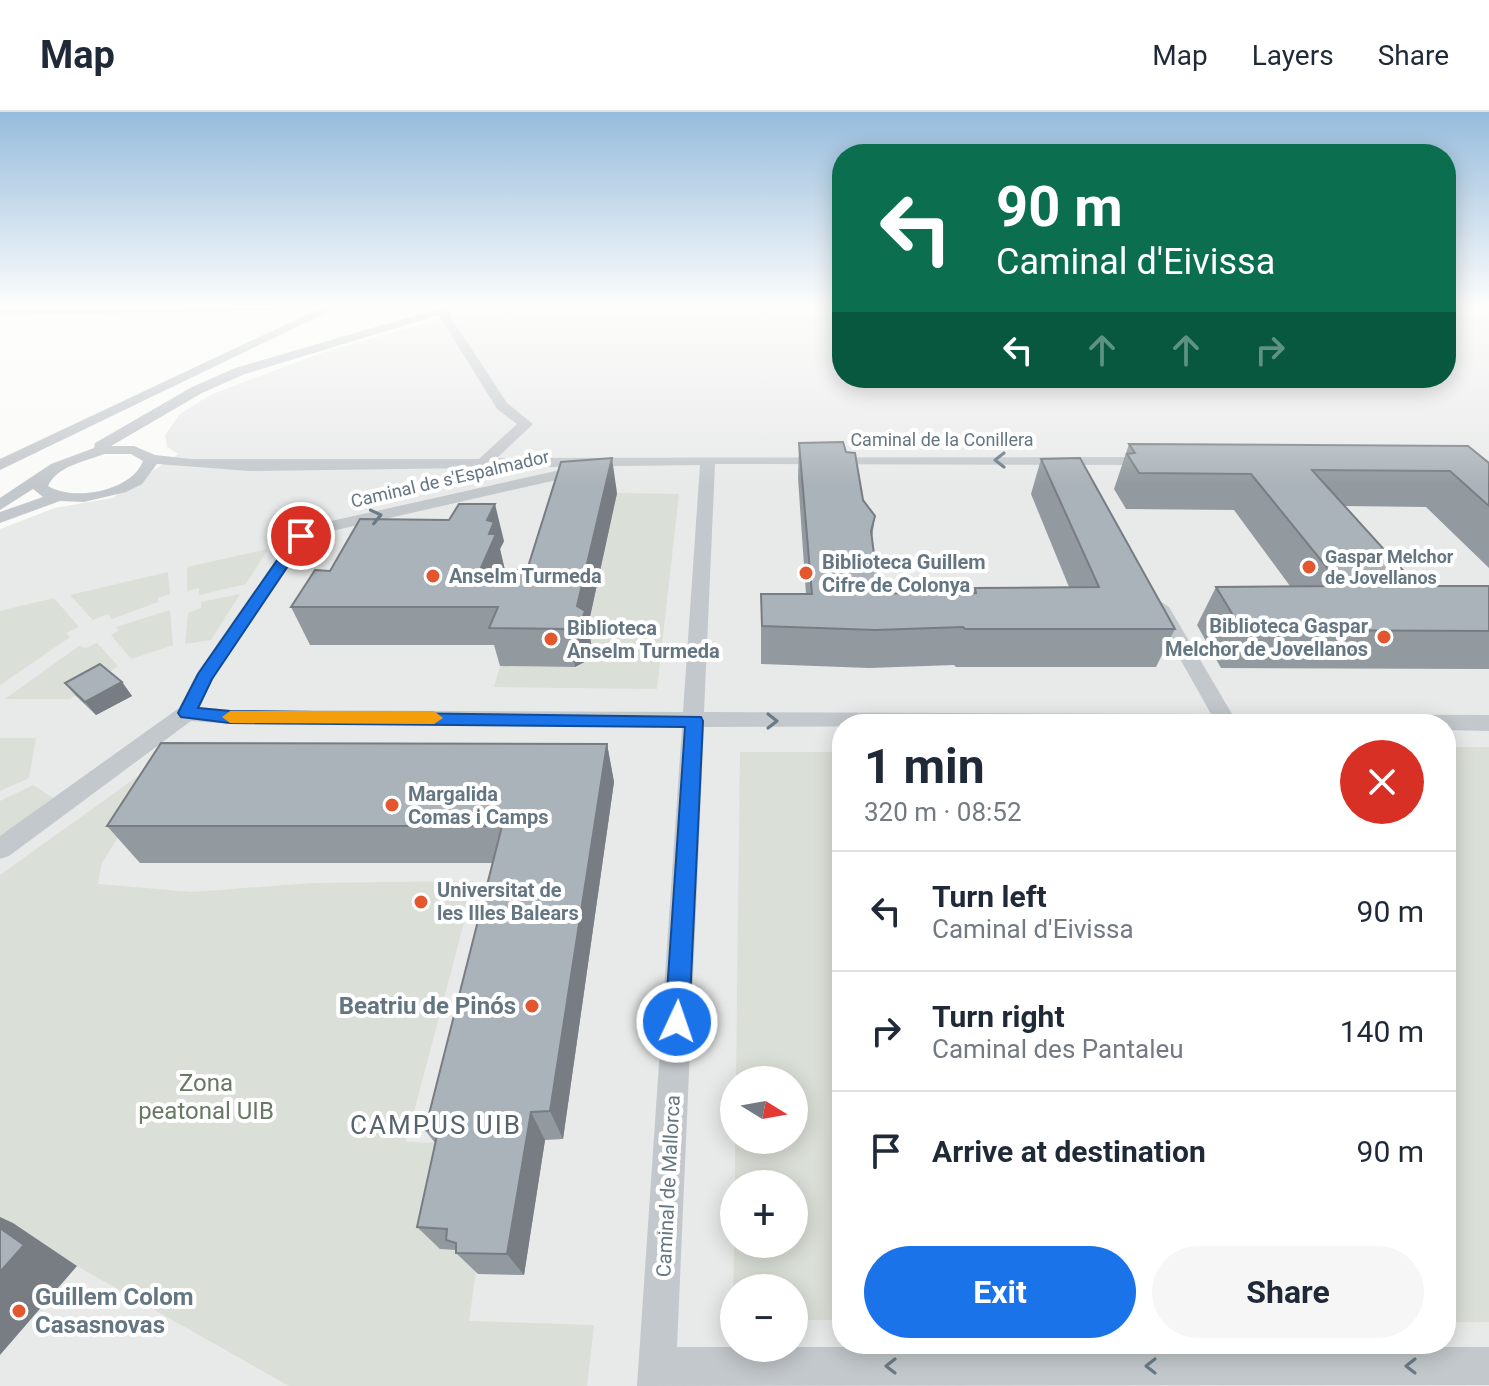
<!DOCTYPE html>
<meta charset="utf-8">
<style>
:root{--surface:#fff;--page:#f6f6f7;--text:#1f2937;--muted:#747a83;--line:#e0e1e3;--accent:#1a73e8}
body{margin:0;font-family:Roboto,sans-serif;background:var(--page);color:var(--text);height:100vh;display:flex;flex-direction:column;font-size:30px;white-space:nowrap}
*{box-sizing:border-box;margin:0}
p{font-size:26px;color:var(--muted)}
.icon{flex:none;width:44px;height:44px;fill:none;stroke:currentColor;stroke-width:2;stroke-linecap:round;stroke-linejoin:round}
.map{position:relative;flex:1;overflow:hidden}
.panel{position:absolute;left:832px;top:602px;width:624px;height:640px;display:flex;flex-direction:column;background:var(--surface);border-radius:32px;box-shadow:0 4px 20px #0003}
.panel>*{flex:none}
.guide{position:absolute;left:832px;top:32px;width:624px;height:244px;border-radius:32px;box-shadow:0 4px 20px #0003;background:#0b6e4f;color:#fff;overflow:hidden}
.needle{width:52px;rotate:101deg}
.controls{position:absolute;left:720px;top:954px;display:grid;gap:16px}
.controls a{display:grid;place-items:center;width:88px;height:88px;border-radius:50%;background:var(--surface);box-shadow:0 4px 20px #0003;font-size:40px}
.pin{position:absolute;display:grid;place-items:center;width:68px;height:68px;color:#fff;margin:-34px;border:4px solid #fff;border-radius:50%;box-shadow:0 2px 8px #0007}
.me{position:absolute;width:88px;margin:-44px;rotate:3deg;stroke-linejoin:round;filter:drop-shadow(0 0 6px #0008)}
.turn{display:flex;align-items:center;gap:28px;height:168px;padding:0 32px;font-size:36px}
.turn .icon{width:104px;height:104px;stroke-width:2.5}
.turn b{display:block;font-size:56px;line-height:68px}
.lanes{display:flex;align-items:center;height:76px;padding:0 32px;background:#0003;justify-content:center;gap:40px;direction:ltr}
.lanes .off{opacity:.35}
.round{display:grid;place-items:center;flex:none;width:84px;height:84px;border-radius:42px;background:var(--page)}
.overview{display:flex;align-items:center;justify-content:space-between;height:136px;padding:0 32px}
h1{font-size:48px;font-weight:700;line-height:60px}
.button{display:flex;gap:16px;margin-top:auto;padding:16px 32px}
.button a{flex:1;height:92px;border-radius:48px;background:var(--accent);color:#fff;font-size:32px;font-weight:700;line-height:92px;text-align:center}
.button a+a{background:var(--page);color:var(--text)}
ul{padding:0;list-style:none}
li{display:flex;align-items:center;gap:24px;height:120px;padding:0 32px;border-top:2px solid var(--line)}
li div{flex:1}
li b{display:block;font-size:30px}
li em{font-style:normal}
header{display:flex;align-items:center;gap:48px;box-sizing:border-box;height:112px;padding:0 40px;background:var(--surface);border-bottom:2px solid var(--line)}
header strong{font-size:38px}
nav{display:flex;gap:44px;margin-inline-start:auto;font-size:28px}
.map>svg:first-child{display:block}
</style>
<header>
<strong>Map</strong>
<nav><a>Map</a><a>Layers</a><a>Share</a></nav>
</header>
<div class="map">
<svg width="1489" height="1274" viewBox="0 0 1489 1274">
<rect width="100%" height="100%" fill="#fafaf8"/>
<path fill="#e8e9e9" fill-rule="evenodd" d="M483 195H842V266H1446V195H1489V1274H0V417L55 396 112 386 178 342 167 335 165 323 180 302 210 283 321 241ZM842 612H1446V1232H842ZM734 968H794V1028H734ZM734 1072H794V1132H734ZM734 1176H794V1236H734Z"/>
<g fill="#dadfd7">
<polygon points="617,381 679,382 657,577 494,575 500,554 574,555 588,548 591,536 584,532"/>
<polygon points="268,437 246,472 199,483 199,476 187,479 187,455"/>
<polygon points="168,460 170,482 158,486 158,490 112,507 108,502 93,508 70,483"/>
<polygon points="240,482 211,528 185,532 188,501 201,496 201,490"/>
<polygon points="54,486 79,515 66,521 70,525 0,573 0,499"/>
<polygon points="170,498 173,533 131,547 111,523 119,519 116,515"/>
<polygon points="97,531 118,554 70,587 5,587 79,534 86,536"/>
<polygon points="0,626 36,626 29,666 0,679"/>
<rect x="1446" y="635" width="43" height="575"/>
<polygon points="740,640 842,640 842,1208 794,1208 794,1176 734,1176 733,1208 734,1132 794,1132 794,1072 735,1072 735,1028 794,1028 794,968 736,968"/>
<polygon points="159,649 164,651 102,751 98,772 192,780 313,771 475,769 406,1030 436,1031 441,1137 469,1139 477,1152 469,1209 594,1213 587,1274 289,1274 77,1154 13,1111 0,1124 0,763"/>
<polygon points="33,673 54,687 0,724 0,689"/>
</g>
<g fill="none" stroke-linecap="round" stroke-linejoin="round">
<g fill="#c3c8cc" fill-rule="evenodd">
<polygon points="316,195 310,198 0,203 0,197"/>
<polygon points="323,195 338,195 0,358 0,347"/>
<path d="M444 195H462L450 200 452 207 507 291 533 312 497 346 1154 345 1161 349 1154 353 715 352 704 600 1211 602 1151 495 1160 489 1169 495 1232 602 1489 603V619L1446 618V612L704 615 677 1235H1489V1273L637 1274 682 615 230 612 191 609 9 744 0 747V724L179 596 197 561 295 420 318 412 578 354 583 356V362L323 421 307 428 213 567 200 595 230 598 683 600 700 353 250 359 157 352 142 372 126 380 84 390 60 389 0 411V400L43 385 33 377 0 398V386L51 352 94 336 95 331 192 275 235 256ZM439 203 497 297 517 312 479 347H191L155 343 134 334H111L202 281 245 262ZM104 342H131L143 349C132 379 74 390 48 374 57 354 84 350 104 342Z"/>
</g>
</g>
<g fill="#929a9f">
<polygon points="799,331 846,340 863,388 875,404 872,427 879,481 954,483 973,481 975,476 1069,475 1031,382 1041,347 1175,517 1156,555 956,555 954,553 869,556 761,552 761,482 806,482 798,366"/>
<polygon points="1129,332 1489,351 1489,456 1426,395 1344,394 1417,474 1489,474 1489,557 1221,556 1197,513 1216,475 1290,474 1234,398 1126,397 1114,377"/>
<polygon points="617,381 588,514 592,537 588,548 575,555 500,554 494,533 310,533 291,495 330,459 504,429 500,437 505,458 527,458"/>
<polygon points="122,570 132,584 96,603 76,584 65,571"/>
<polygon points="607,632 614,670 563,1027 545,1028 524,1163 478,1162 456,1141 456,1138 440,1137 417,1115 435,1031 425,1018 493,751 140,751 107,714"/>
</g>
<g fill="#777d82">
<polygon points="612,346 617,381 588,514 592,537 588,548 575,555 567,517"/>
<polygon points="495,392 504,429 500,437 505,459 480,458 489,422 487,408"/>
<polygon points="122,570 132,584 96,603 85,590"/>
<polygon points="607,632 614,670 563,1027 550,999"/>
<polygon points="531,1000 545,1028 524,1163 507,1142"/>
<polygon points="0,1105 13,1111 77,1154 0,1243"/>
</g>
<g fill="#aab3b9" stroke="#777d82" stroke-width="2">
<polygon points="843,330 846,340 855,341 863,388 875,404 871,419 879,481 954,483 976,481 975,476 1099,475 1041,347 1080,346 1175,517 965,517 963,515 875,518 762,514 761,482 812,482 799,331"/>
<polygon points="1129,332 1468,334 1489,351 1489,394 1450,359 1312,358 1417,474 1489,474 1489,519 1242,518 1216,475 1342,474 1251,362 1139,361 1127,342 1135,341"/>
<polygon points="612,346 577,494 585,499 581,510 567,517 489,516 498,495 291,495 315,458 330,459 360,407 449,408 459,392 495,392 487,408 494,410 489,422 496,422 480,458 527,458 561,350"/>
<polygon points="100,552 122,570 85,590 65,571"/>
<polygon points="161,631 607,632 550,999 531,1000 507,1142 456,1141 456,1131 446,1128 447,1117 417,1115 438,1019 425,1018 502,714 107,714"/>
<polygon points="0,1116 24,1133 0,1160"/>
</g>
<defs><path id="oneway-chevron" d="M-2-3.5L2.5 0L-2 3.5" fill="none" stroke-width="1.6" stroke-linecap="round" stroke-linejoin="round" transform="scale(2)"/></defs>
<g stroke="#6a7a87">
<use href="#oneway-chevron" transform="translate(1000 348) rotate(-180)"/>
<use href="#oneway-chevron" transform="translate(376 404) rotate(-13)"/>
<use href="#oneway-chevron" transform="translate(772 609)"/>
<use href="#oneway-chevron" transform="translate(891 1254) rotate(180)"/>
<use href="#oneway-chevron" transform="translate(1151 1254) rotate(180)"/>
<use href="#oneway-chevron" transform="translate(1411 1254) rotate(-180)"/>
</g>
<linearGradient id="sky" x2="0" y2="1"><stop stop-color="#96bcdc"/><stop offset="0.52" stop-color="#fdfdfc"/><stop offset="1" stop-color="#fdfdfc" stop-opacity="0"/></linearGradient>
<rect width="1489" height="373" fill="url(#sky)"/>
<polygon fill="#1a73e8" stroke="#114b97" stroke-width="2" points="301,420 308,424 212,567 198,596 230,599 701,605 703,609 689,910 686,918 677,922 669,918 665,910 685,615 230,611 181,605 178,601 198,562 296,421"/>
<polygon fill="#f59e0b" points="230,599 434,599 443,606 434,612 230,611 222,605"/>
<g fill="#e4572e" stroke="#fff" stroke-width="3">
<circle cx="1309" cy="455" r="8"/>
<circle cx="806" cy="461" r="8"/>
<circle cx="433" cy="464" r="8"/>
<circle cx="1384" cy="525" r="8"/>
<circle cx="551" cy="527" r="8"/>
<circle cx="392" cy="693" r="8"/>
<circle cx="421" cy="790" r="8"/>
<circle cx="532" cy="894" r="8"/>
<circle cx="19" cy="1199" r="8"/>
</g>
<g text-anchor="middle" stroke-width="8" stroke-linejoin="round" paint-order="stroke">
<g font-size="18" fill="#657683" stroke="#fff">
<text x="942" y="334">Caminal de la Conillera</text>
<text transform="translate(450 367) rotate(-13)" y="6">Caminal de s'Espalmador</text>
</g>
<g font-size="18" font-weight="bold" fill="#657683" stroke="#fff" text-anchor="start">
<text x="1325" y="451">Gaspar Melchor<tspan x="1325" dy="21">de Jovellanos</tspan></text>
</g>
<g font-size="20" font-weight="bold" fill="#657683" stroke="#fff" text-anchor="start">
<text x="822" y="457">Biblioteca Guillem<tspan x="822" dy="23">Cifre de Colonya</tspan></text>
<text x="449" y="471">Anselm Turmeda</text>
<text x="1368" y="521" text-anchor="end">Biblioteca Gaspar<tspan x="1368" dy="23">Melchor de Jovellanos</tspan></text>
<text x="567" y="523">Biblioteca<tspan x="567" dy="23">Anselm Turmeda</tspan></text>
<text x="408" y="689">Margalida<tspan x="408" dy="23">Comas i Camps</tspan></text>
<text x="437" y="785">Universitat de<tspan x="437" dy="23">les Illes Balears</tspan></text>
</g>
<g font-size="20" fill="#657683" stroke="#fff">
<text transform="translate(668 1074) rotate(-87)" y="7">Caminal de Mallorca</text>
</g>
<g font-size="24" font-weight="bold" fill="#657683" stroke="#fff" text-anchor="end">
<text x="516" y="902">Beatriu de Pinós</text>
<text x="35" y="1193" text-anchor="start">Guillem Colom<tspan x="35" dy="28">Casasnovas</tspan></text>
</g>
<g font-size="24" fill="#687a64" stroke="#fff">
<text x="206" y="979">Zona<tspan x="206" dy="28">peatonal UIB</tspan></text>
</g>
<g font-size="26" letter-spacing="2" fill="#57646e" stroke="#fff">
<text x="436" y="1022">CAMPUS UIB</text>
</g>
</g>
</svg>
<div class="controls">
<a><svg class="needle" viewBox="-14 -14 28 28"><path d="M0-13l5 13h-10z" fill="#e53935"/><path d="M0 13l5-13h-10z" fill="#747a83"/></svg></a>
<a>+</a>
<a>−</a>
</div>
<div class="pin" style="left:301px;top:424px;background:#d93025"><svg class="icon" aria-label="arrive" viewBox="0 0 24 24"><path d="M6 21V4h12l-3 4 3 4H6"/></svg></div>
<svg class="me" style="left:677px;top:910px" viewBox="-20 -20 40 40"><circle r="17" fill="#1a73e8" stroke="#fff" stroke-width="3"/><path d="M0-11L8 9 0 5-8 9z" fill="#fff"/></svg>
<div class="guide">
<div class="turn"><svg class="icon" aria-label="left" viewBox="0 0 24 24"><path d="M17 20v-9H6M10 6l-5 5 5 5"/></svg><div><b>90 m</b>Caminal d'Eivissa</div></div>
<div class="lanes"><svg class="icon" aria-label="left" viewBox="0 0 24 24"><path d="M17 20v-9H6M10 6l-5 5 5 5"/></svg><svg class="icon off" aria-label="ahead" viewBox="0 0 24 24"><path d="M12 20V5M6 11l6-6 6 6"/></svg><svg class="icon off" aria-label="ahead" viewBox="0 0 24 24"><path d="M12 20V5M6 11l6-6 6 6"/></svg><svg class="icon off" aria-label="right" viewBox="0 0 24 24"><path d="M7 20v-9h11M14 6l5 5-5 5"/></svg></div>
</div>
<section class="panel">
<div class="overview"><div><h1>1 min</h1><p>320 m · 08:52</p></div><a class="round" style="background:#d93025;color:#fff"><svg class="icon" aria-label="close" viewBox="0 0 24 24"><path d="M6 6l12 12M18 6L6 18"/></svg></a></div>
<ul>
<li><svg class="icon" aria-label="left" viewBox="0 0 24 24"><path d="M17 20v-9H6M10 6l-5 5 5 5"/></svg><div><b>Turn left</b><p>Caminal d'Eivissa</p></div><em>90 m</em></li>
<li><svg class="icon" aria-label="right" viewBox="0 0 24 24"><path d="M7 20v-9h11M14 6l5 5-5 5"/></svg><div><b>Turn right</b><p>Caminal des Pantaleu</p></div><em>140 m</em></li>
<li><svg class="icon" aria-label="arrive" viewBox="0 0 24 24"><path d="M6 21V4h12l-3 4 3 4H6"/></svg><div><b>Arrive at destination</b></div><em>90 m</em></li>
</ul>
<div class="button"><a>Exit</a><a>Share</a></div>
</section>
</div>
